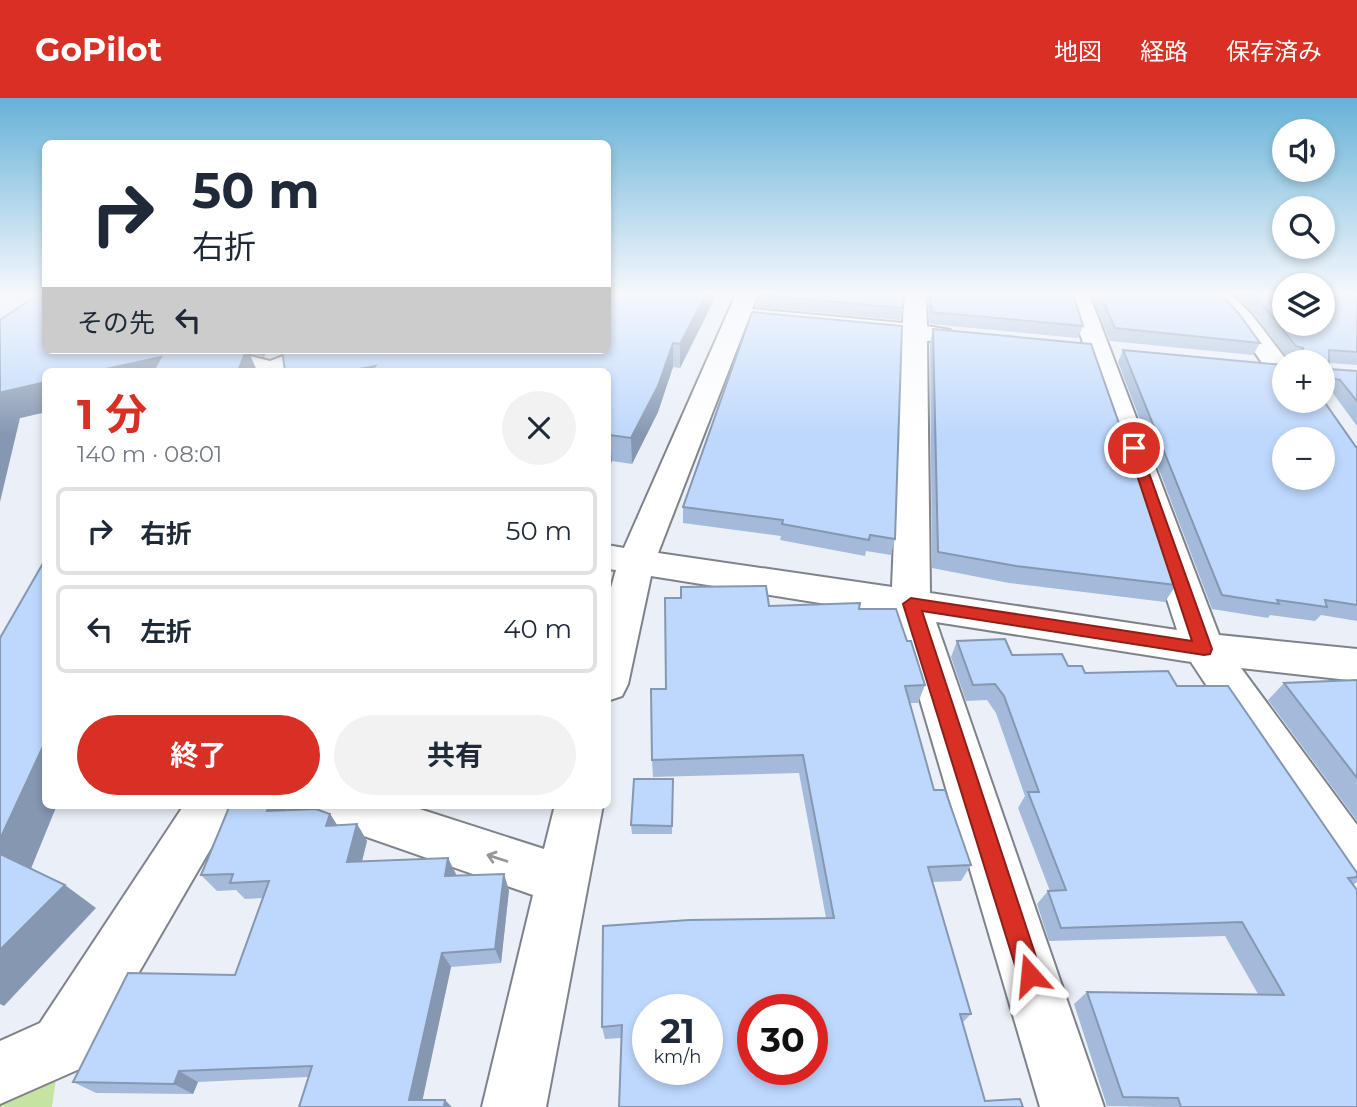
<!DOCTYPE html>
<html lang="ja">
<meta charset="utf-8">
<style>
:root{--surface:#fff;--page:#f2f2f3;--text:#1f2937;--muted:#747a83;--line:#e0e1e3;--accent:#d93025}
body{margin:0;font-family:Montserrat,"Noto Sans JP",sans-serif;background:var(--page);color:var(--text);height:100vh;display:flex;flex-direction:column;font-size:26px;white-space:nowrap}
*{box-sizing:border-box;margin:0}
p{font-size:23px;color:var(--muted)}
.icon{flex:none;width:38px;height:38px;fill:none;stroke:currentColor;stroke-width:2;stroke-linecap:round;stroke-linejoin:round}
.map{position:relative;flex:1;overflow:hidden}
.sheet{position:absolute;left:42px;top:270px;width:569px;height:441px;display:flex;flex-direction:column;background:var(--surface);border-radius:10px;box-shadow:0 4px 10px #0003}
.sheet>*{flex:none}
.hud{position:absolute;left:42px;top:42px;width:569px;height:214px;border-radius:10px;box-shadow:0 4px 10px #0003;background:#fff;color:var(--text);overflow:hidden}
.controls{position:absolute;left:1272px;top:21px;display:grid;gap:14px}
.controls a{display:grid;place-items:center;width:63px;height:63px;border-radius:50%;background:var(--surface);box-shadow:0 4px 10px #0003;font-size:35px}
.speed{position:absolute;left:632px;top:896px;display:flex;gap:14px;font-size:35px;font-weight:700;text-align:center}
.speed>*{display:grid;place-content:center;width:91px;height:91px;border-radius:50%;background:var(--surface);box-shadow:0 4px 10px #0003;line-height:1}
.speed small{font-size:18px;font-weight:400}
.speed .limit{border:10px solid #d22;background:#fff;color:#111}
.pin{position:absolute;display:grid;place-items:center;width:60px;height:60px;color:#fff;margin:-30px;border:4px solid #fff;border-radius:50%;box-shadow:0 2px 7px #0007}
.me{position:absolute;width:77px;margin:-38px;rotate:342deg;stroke-linejoin:round;filter:drop-shadow(0 0 5px #0008)}
.turn{display:flex;align-items:center;gap:24px;height:147px;padding:0 35px;font-size:32px}
.turn .icon{width:91px;height:91px;stroke-width:2.5}
.turn b{display:block;font-size:49px;line-height:60px}
.then{display:flex;align-items:center;height:66px;padding:0 35px;background:#0003;gap:14px;font-size:26px}
.round{display:grid;place-items:center;flex:none;width:74px;height:74px;border-radius:37px;background:var(--page)}
.headline{display:flex;align-items:center;justify-content:space-between;height:119px;padding:0 35px}
h1{font-size:42px;font-weight:700;line-height:52px;color:var(--accent)}
.button{display:flex;gap:14px;margin-top:auto;padding:14px 35px}
.button a{flex:1;height:80px;border-radius:42px;background:var(--accent);color:#fff;font-size:28px;font-weight:700;line-height:80px;text-align:center}
.button a+a{background:var(--page);color:var(--text)}
ul{padding:0;list-style:none}
li{display:flex;align-items:center;gap:21px;height:88px;margin:0 14px 10px;padding:0 21px;border:4px solid var(--line);border-radius:10px}
li div{flex:1}
li b{display:block;font-size:26px}
li em{font-style:normal}
header{display:flex;align-items:center;gap:42px;box-sizing:border-box;height:98px;padding:0 35px;background:var(--accent);color:#fff}
header strong{font-size:33px}
nav{display:flex;gap:38px;margin-inline-start:auto;font-size:24px}
.map>svg:first-child{display:block}
</style>
<header>
<strong>GoPilot</strong>
<nav><a>地図</a><a>経路</a><a>保存済み</a></nav>
</header>
<div class="map">
<svg width="1357" height="1009" viewBox="0 0 1357 1009">
<rect width="100%" height="100%" fill="#ebf0f8"/>
<polygon fill="#c6e4a1" points="57,973 52,1009 0,1009 0,1000"/>
<g fill="none" stroke-linecap="round" stroke-linejoin="round">
<defs>
<g id="minor">
<path d="M736 196H758L752 211 903 225 904 196H926L927 228 950 232 953 237 950 242 927 243 930 495 1177 532 1067 196H1089L1219 537 1357 551V583L1241 570 1357 727V795L1339 788 1191 564 936 524 1104 1009H1040L895 517 651 478 628 586 622 598 607 603V504L616 472 607 471V447L624 450ZM747 225 902 240 892 489 658 455Z"/>
<polygon points="1207,196 1231,196 1252,217 1288,264 1284,264 1284,275 1269,275 1236,227"/>
<polygon points="194,252 227,252 270,263 298,252 333,252 329,257 292,273 246,273 196,259"/>
<polygon points="184,707 236,707 84,969 0,1006 0,943 40,925"/>
<polygon points="314,707 407,707 544,751 555,707 603,707 546,1009 482,1009 533,797 321,723"/>
</g>
</defs>
<use href="#minor" stroke="#7e838a" stroke-width="4"/>
<use href="#minor" fill="#fff" fill-rule="evenodd"/>
</g>
<g fill="#a3bada">
<polygon points="607,196 717,196 680,270 673,269 658,314 632,366 612,363 610,367 607,367"/>
<polygon points="926,196 1073,196 1083,228 1078,240 930,226"/>
<polygon points="1090,196 1221,196 1260,245 1253,257 1110,243"/>
<polygon points="1234,196 1284,196 1357,200 1357,267 1329,265 1329,271 1357,273 1357,328 1332,294 1325,293 1323,296 1323,264 1288,264 1290,261 1288,261 1254,215"/>
<polygon points="758,197 903,210 900,222 757,209"/>
<polygon points="752,214 895,441 891,457 866,453 865,458 780,442 781,438 683,425 683,409"/>
<polygon points="933,231 1176,487 1165,504 1009,485 932,470 930,246"/>
<polygon points="46,252 266,252 264,259 249,255 257,273 46,273 46,314 20,320"/>
<polygon points="1123,252 1357,349 1357,523 1321,517 1315,523 1270,517 1268,520 1212,511 1118,264"/>
<polygon points="769,508 859,511 907,543 925,587 918,605 909,605 934,692 971,767 961,783 932,784 971,916 962,925 985,1003 1023,1009 619,1009 621,940 605,941 602,929 826,820 799,675 653,679 652,662 666,591"/>
<polygon points="957,543 1012,557 1068,568 1085,575 1177,588 1357,775 1357,784 1353,787 1357,1009 1160,1009 1107,1008 1074,906 1087,894 1258,896 1225,838 1049,843 1037,806 1048,793 1050,793 1018,710 1025,698 996,615 987,602 966,603 951,559"/>
<polygon points="1357,582 1357,723 1268,602 1284,585"/>
<polygon points="673,681 672,736 632,736 631,727"/>
<polygon points="286,711 285,712 330,716 337,727 357,726 367,743 362,763 448,760 455,777 509,792 501,865 451,869 422,1002 452,1009 308,979 198,984 193,996 96,995 73,984 235,877 263,800 245,801 236,792 217,793 201,777"/>
</g>
<g fill="#8597b1">
<polygon points="706,196 717,196 680,270 680,246"/>
<polygon points="673,245 673,269 658,314 632,366 631,340"/>
<polygon points="246,252 248,252 257,273 238,273"/>
<polygon points="261,252 266,252 264,259"/>
<polygon points="161,259 168,273 97,273"/>
<polygon points="375,268 376,273 349,273"/>
<polygon points="46,284 46,314 20,320 0,404 0,299 2,294"/>
<polygon points="610,337 612,363 610,367 608,340"/>
<polygon points="46,642 46,707 57,707 28,778 0,757 0,741"/>
<polygon points="269,707 282,707 286,711 279,729 267,713"/>
<polygon points="330,716 341,733 326,728"/>
<polygon points="357,726 367,743 358,779 347,764"/>
<polygon points="448,760 456,776 452,793 445,778"/>
<polygon points="504,776 509,792 501,865 495,851"/>
<polygon points="65,787 96,810 4,908 0,906 0,852"/>
<polygon points="442,855 451,869 421,1009 409,1002"/>
<polygon points="179,973 198,984 193,996 174,986"/>
<polygon points="445,1002 452,1009 444,1009"/>
</g>
<g fill="#bed8fd" stroke="#8597b1" stroke-width="2" fill-rule="evenodd">
<polygon points="39,196 46,196 46,252 246,252 238,273 153,273 161,259 97,273 46,273 46,284 2,294 0,299 0,222"/>
<polygon points="607,196 706,196 680,246 673,245 658,288 631,340 610,337 607,340 607,273 370,273 375,268 349,273 285,273 282,252 607,252"/>
<polygon points="759,196 904,196 903,210 758,197"/>
<polygon points="930,196 1073,196 1083,228 932,214"/>
<polygon points="1100,196 1221,196 1240,217 1260,245 1115,230"/>
<polygon points="1252,196 1284,196 1284,226 1323,226 1323,196 1345,196 1357,200 1357,254 1329,252 1329,271 1357,273 1357,303 1340,282 1330,280 1329,288 1323,288 1323,264 1294,264 1294,254 1303,254 1303,250 1296,248 1261,204"/>
<polygon points="752,214 902,228 895,441 870,437 869,442 782,426 783,422 683,409"/>
<polygon points="933,231 1091,246 1176,487 1016,468 938,454"/>
<path d="M1123 252 1284 267V303H1323V302L1356 349H1357V507L1325 502 1327 509 1277 502 1279 506 1222 497ZM1284 341H1323V380H1284Z"/>
<polygon points="46,460 46,642 0,741 0,540"/>
<path d="M766 488 769 508 860 505 859 511H896L907 543H911L925 587 905 588 934 692H945L971 767 928 769 971 916H960L985 1003 1020 1001 1023 1009H619L622 927 602 929 603 828 689 822 834 820 803 657 652 662 651 591H666L665 500H681V489ZM648 912H707V971H648ZM752 912H812V971H752Z"/>
<polygon points="1005,541 1012,557 1062,556 1068,568 1082,568 1085,575 1168,573 1177,588 1228,588 1357,775 1357,779 1348,780 1357,792 1357,1009 1181,1009 1178,1000 1123,999 1087,894 1284,897 1242,824 1061,830 1048,793 1066,792 1028,694 1039,694 1004,598 995,586 973,587 957,543"/>
<polygon points="1357,582 1357,680 1284,585"/>
<polygon points="634,681 673,681 672,728 631,727"/>
<polygon points="230,707 269,707 267,713 316,711 330,716 326,728 357,726 347,764 448,760 445,778 504,776 495,851 442,855 409,1002 445,1002 444,1009 299,1009 312,968 179,973 174,986 73,984 128,875 235,877 269,783 230,785 233,776 201,777"/>
<polygon points="0,756 65,787 0,852"/>
</g>
<defs><path id="oneway-shaft" d="M-6 0H5M1.5-3L5.5 0L1.5 3" fill="none" stroke-width="1.6" stroke-linecap="round" stroke-linejoin="round" transform="scale(1.75)"/></defs>
<use stroke="#979798" href="#oneway-shaft" transform="translate(497 760) rotate(-162)"/>
<linearGradient id="sky" x2="0" y2="1"><stop stop-color="#67b2d8"/><stop offset="0.58" stop-color="#f6f8fc"/><stop offset="1" stop-color="#f6f8fc" stop-opacity="0"/></linearGradient>
<rect width="1357" height="337" fill="url(#sky)"/>
<polygon fill="#d93025" stroke="#8d1f18" stroke-width="2" points="1134,347 1140,350 1212,551 1210,556 1204,557 922,513 1042,877 1038,885 1030,889 1021,885 1018,877 903,506 911,500 1192,543 1128,350"/>
</svg>
<div class="controls">
<a><svg class="icon" aria-label="sound" viewBox="0 0 24 24"><path d="M4 9h4l5-4v14l-5-4H4zM17 9q2 3 0 6"/></svg></a>
<a><svg class="icon" aria-label="search" viewBox="0 0 24 24"><circle cx="10" cy="10" r="6"/><path d="M15 15l6 6"/></svg></a>
<a><svg class="icon" aria-label="layers" viewBox="0 0 24 24"><path d="M12 4l9 5-9 5-9-5zM3 14l9 5 9-5"/></svg></a>
<a>+</a>
<a>−</a>
</div>
<div class="speed"><div>21<small>km/h</small></div><div class="limit">30</div></div>
<div class="pin" style="left:1134px;top:350px;background:#d93025"><svg class="icon" aria-label="arrive" viewBox="0 0 24 24"><path d="M6 21V4h12l-3 4 3 4H6"/></svg></div>
<svg class="me" style="left:1030px;top:877px" viewBox="-20 -20 40 40"><path d="M0-17L14 15 0 8-14 15z" fill="#d93025" stroke="#fff" stroke-width="4"/></svg>
<div class="hud">
<div class="turn"><svg class="icon" aria-label="right" viewBox="0 0 24 24"><path d="M7 20v-9h11M14 6l5 5-5 5"/></svg><div><b>50 m</b>右折</div></div>
<div class="then">その先<svg class="icon" aria-label="left" viewBox="0 0 24 24"><path d="M17 20v-9H6M10 6l-5 5 5 5"/></svg></div>
</div>
<section class="sheet">
<div class="headline"><div><h1>1 分</h1><p>140 m · 08:01</p></div><a class="round"><svg class="icon" aria-label="close" viewBox="0 0 24 24"><path d="M6 6l12 12M18 6L6 18"/></svg></a></div>
<ul>
<li><svg class="icon" aria-label="right" viewBox="0 0 24 24"><path d="M7 20v-9h11M14 6l5 5-5 5"/></svg><div><b>右折</b></div><em>50 m</em></li>
<li><svg class="icon" aria-label="left" viewBox="0 0 24 24"><path d="M17 20v-9H6M10 6l-5 5 5 5"/></svg><div><b>左折</b></div><em>40 m</em></li>
</ul>
<div class="button"><a>終了</a><a>共有</a></div>
</section>
</div>
